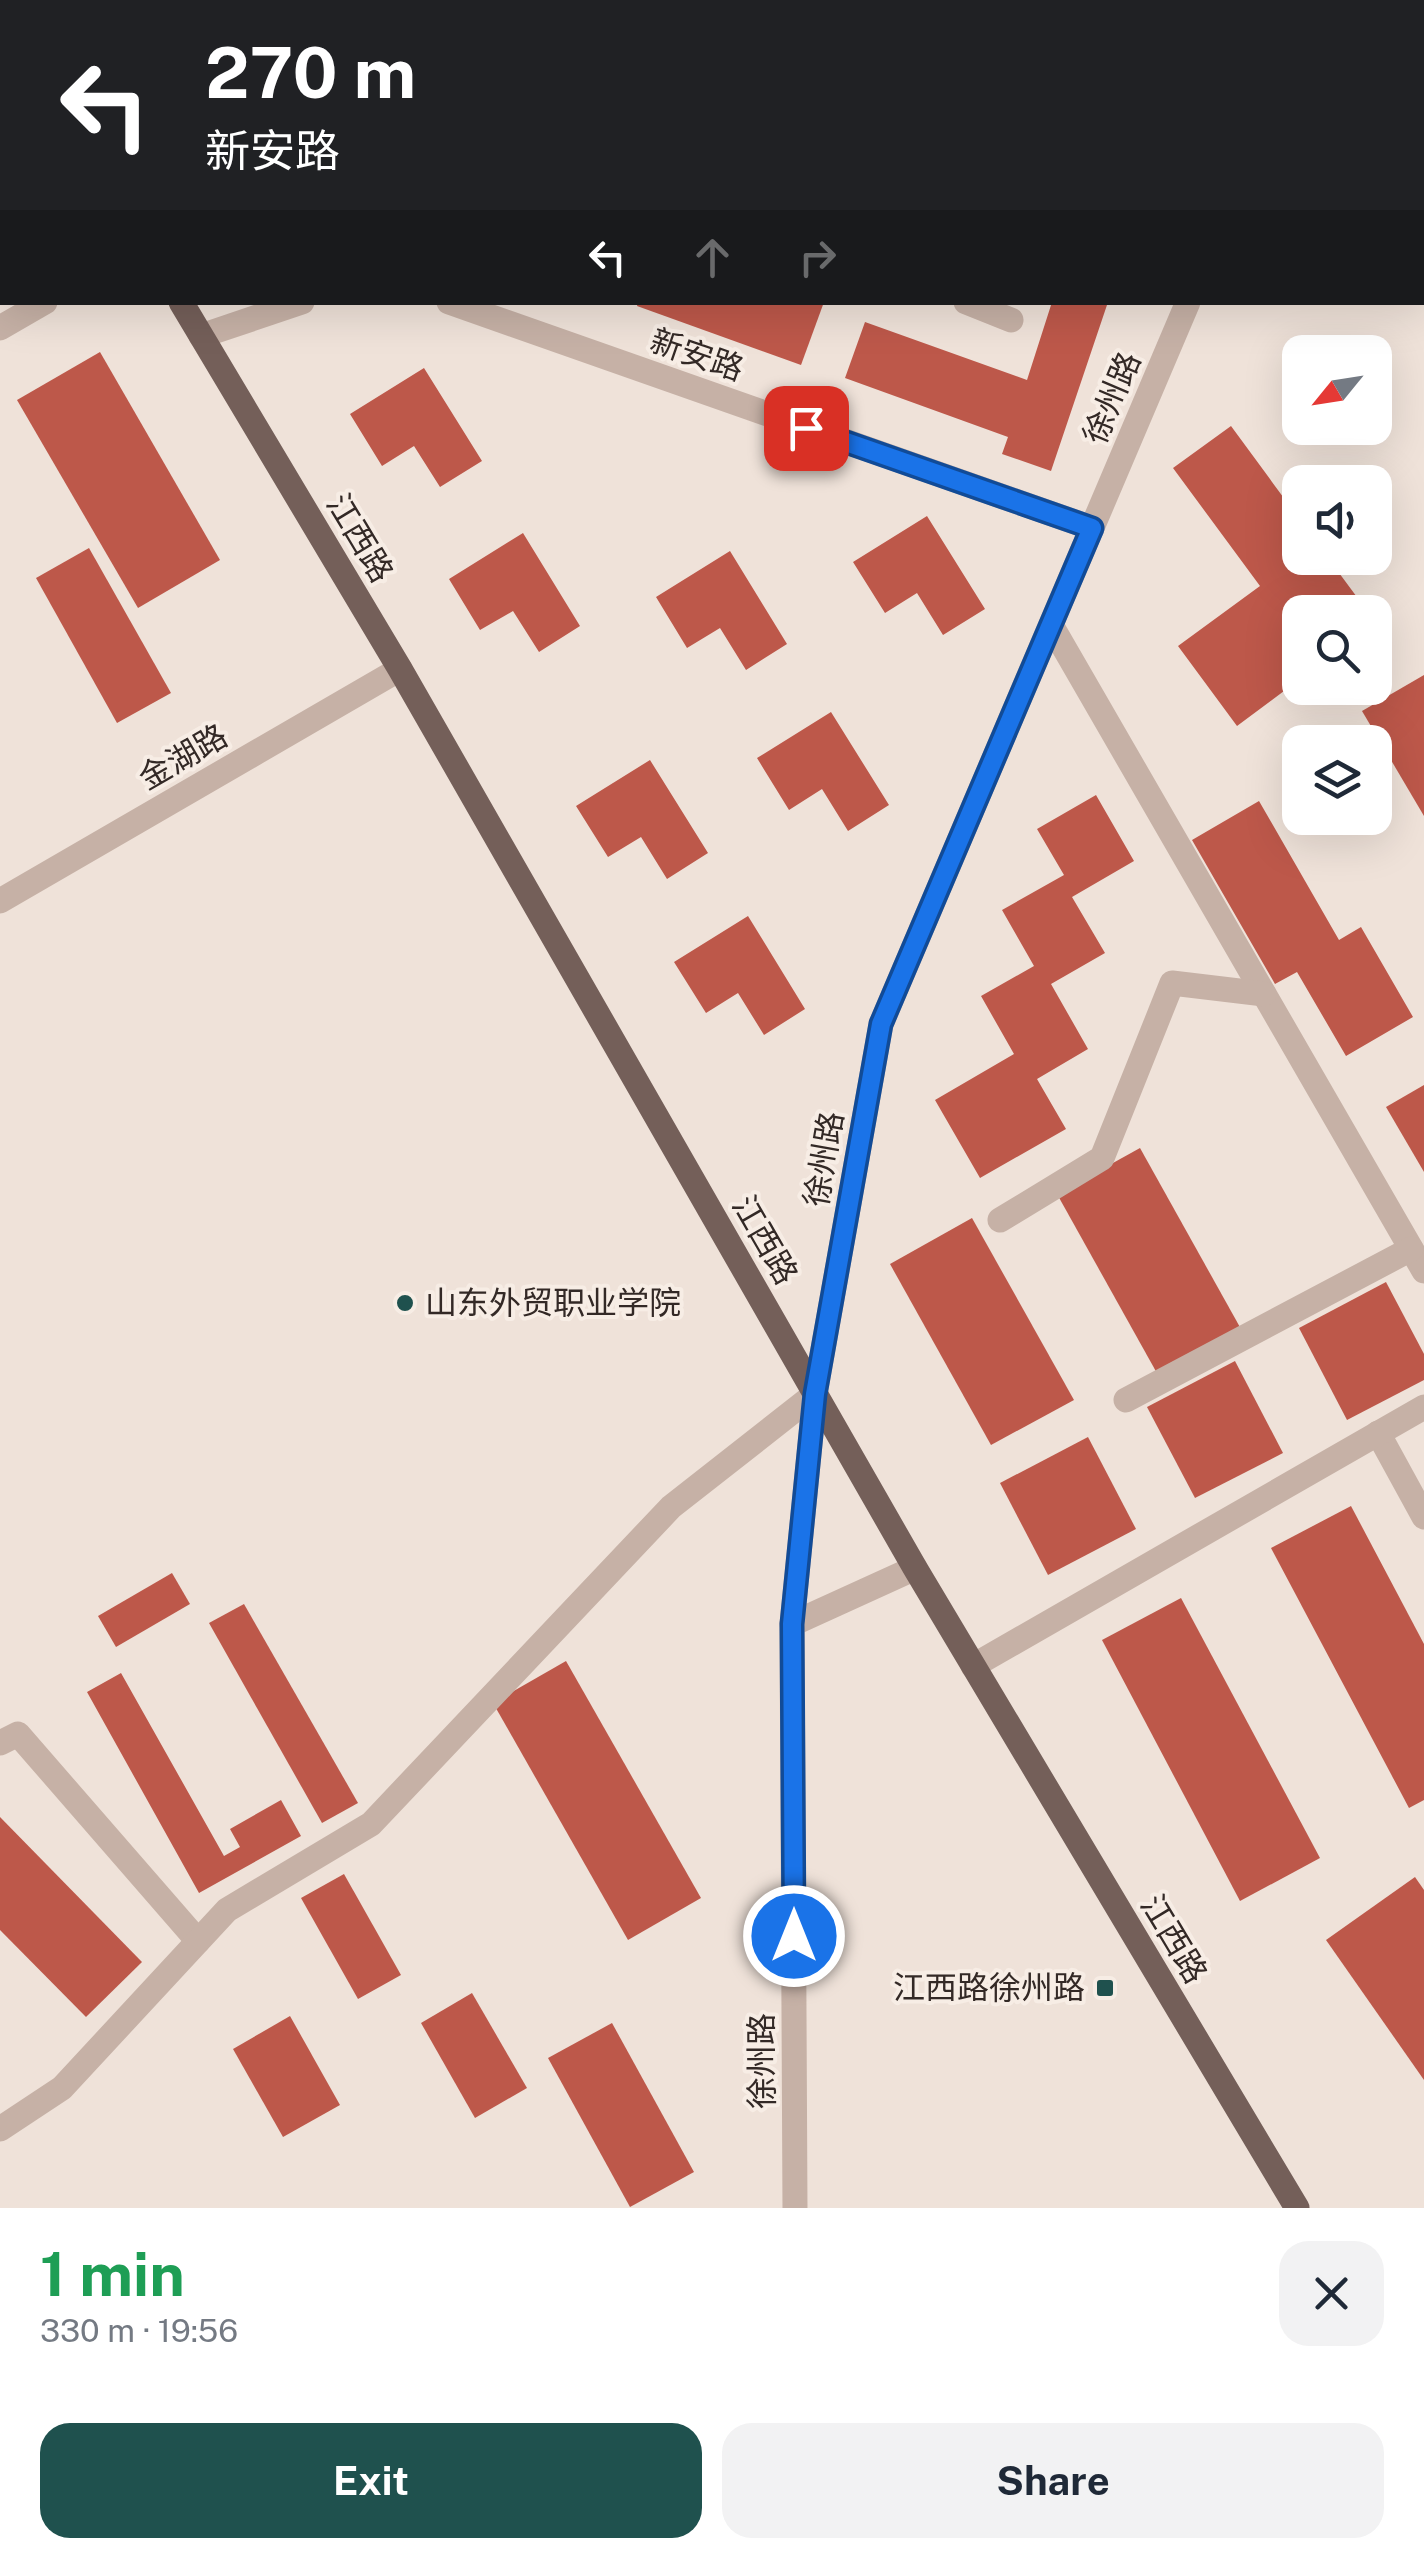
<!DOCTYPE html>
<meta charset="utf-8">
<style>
:root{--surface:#fff;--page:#f2f2f3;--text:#1f2937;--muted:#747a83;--accent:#1f514e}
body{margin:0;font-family:"Public Sans","Noto Sans SC",sans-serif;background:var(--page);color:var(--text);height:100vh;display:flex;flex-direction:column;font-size:38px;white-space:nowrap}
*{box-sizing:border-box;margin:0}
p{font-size:32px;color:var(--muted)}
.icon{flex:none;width:55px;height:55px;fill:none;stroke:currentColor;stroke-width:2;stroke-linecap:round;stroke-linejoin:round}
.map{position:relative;height:2208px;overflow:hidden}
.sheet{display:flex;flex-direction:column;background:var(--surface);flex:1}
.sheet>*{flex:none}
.banner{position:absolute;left:0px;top:0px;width:1425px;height:305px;box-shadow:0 10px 40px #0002;background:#202124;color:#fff;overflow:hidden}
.needle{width:65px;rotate:240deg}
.tools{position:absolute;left:1282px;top:335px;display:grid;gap:20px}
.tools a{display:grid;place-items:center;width:110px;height:110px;border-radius:20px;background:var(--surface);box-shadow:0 10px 40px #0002;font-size:50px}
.pin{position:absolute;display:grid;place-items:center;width:85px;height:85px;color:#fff;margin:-42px;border-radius:20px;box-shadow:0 5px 15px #0006}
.me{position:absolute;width:110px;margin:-55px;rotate:0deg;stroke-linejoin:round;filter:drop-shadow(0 0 8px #0008)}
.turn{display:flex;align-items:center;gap:35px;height:210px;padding:0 40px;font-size:45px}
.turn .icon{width:130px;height:130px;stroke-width:2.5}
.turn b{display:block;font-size:70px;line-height:85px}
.lanes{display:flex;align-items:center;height:95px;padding:0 40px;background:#0003;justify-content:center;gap:50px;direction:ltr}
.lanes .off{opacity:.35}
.round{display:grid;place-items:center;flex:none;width:105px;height:105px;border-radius:30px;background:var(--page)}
.head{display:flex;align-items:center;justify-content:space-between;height:170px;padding:0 40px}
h1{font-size:60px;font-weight:700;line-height:75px;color:#1e9e55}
.action{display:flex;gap:20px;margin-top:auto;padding:20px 40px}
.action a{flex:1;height:115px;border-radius:30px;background:var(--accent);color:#fff;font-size:40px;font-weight:700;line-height:115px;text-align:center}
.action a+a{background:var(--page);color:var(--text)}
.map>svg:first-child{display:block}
</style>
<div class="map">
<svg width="1424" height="2208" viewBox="0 0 1424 2208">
<rect width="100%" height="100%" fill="#efe2d9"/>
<g fill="#bd584a">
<polygon points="638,302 824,302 801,365 637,306"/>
<polygon points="1052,302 1108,302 1051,471 1002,454 1008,437 845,378 865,322 1027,380"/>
<polygon points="100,352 220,560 138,608 17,400"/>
<polygon points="424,368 482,461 440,487 414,446 382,466 350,414"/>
<polygon points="1231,426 1300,520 1300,558 1328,558 1368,612 1300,612 1300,679 1237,726 1178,646 1260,586 1173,468"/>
<polygon points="927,516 985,609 943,635 917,593 885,613 853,562"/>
<polygon points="523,533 580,626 539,652 513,611 480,630 449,579"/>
<polygon points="89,548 171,693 117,723 36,578"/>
<polygon points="730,551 787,644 746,670 720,628 687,648 656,597"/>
<polygon points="1424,675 1424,816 1362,711"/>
<polygon points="831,712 889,805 848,831 822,789 789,810 757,758"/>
<polygon points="650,760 708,853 667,879 641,837 608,857 576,806"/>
<polygon points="1096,795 1134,861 1072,897 1105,953 1051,984 1088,1049 1037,1079 1066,1129 980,1178 935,1100 1014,1054 981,996 1034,966 1002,910 1064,875 1037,829"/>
<polygon points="1259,801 1339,940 1361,927 1413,1017 1346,1056 1297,972 1275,984 1192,840"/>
<polygon points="748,916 805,1009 764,1035 738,993 706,1013 674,962"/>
<polygon points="1424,1085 1424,1172 1386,1107"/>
<polygon points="1140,1148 1241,1329 1158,1375 1057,1194"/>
<polygon points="972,1218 1074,1400 991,1445 890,1264"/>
<polygon points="1386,1282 1424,1354 1424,1380 1347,1420 1299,1328"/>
<polygon points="1235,1361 1283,1453 1195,1498 1147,1407"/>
<polygon points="1088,1437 1136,1529 1048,1575 1000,1483"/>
<polygon points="1351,1506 1424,1644 1424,1800 1409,1808 1271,1548"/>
<polygon points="172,1573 190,1604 116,1647 98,1616"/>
<polygon points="1181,1598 1320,1858 1240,1901 1102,1640"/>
<polygon points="244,1604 358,1803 322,1823 209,1623"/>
<polygon points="566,1661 701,1898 628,1940 493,1703"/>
<polygon points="121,1673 224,1856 240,1847 230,1829 281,1800 301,1836 199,1893 87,1692"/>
<polygon points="0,1817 142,1962 86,2017 0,1930"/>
<polygon points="344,1874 401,1975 358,1999 301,1898"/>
<polygon points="1415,1877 1424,1890 1424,2080 1326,1940"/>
<polygon points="472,1993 527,2088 475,2118 421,2023"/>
<polygon points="290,2016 340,2105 283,2137 233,2049"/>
<polygon points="612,2023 694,2172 630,2207 548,2058"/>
</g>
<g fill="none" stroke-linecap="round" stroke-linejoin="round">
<g stroke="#c6b1a6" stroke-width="25">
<polyline points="722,0 729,2"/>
<polyline points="817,2 818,0"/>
<polyline points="1316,2 1317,0"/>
<polyline points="449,302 1092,528"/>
<polyline points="966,302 1011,320"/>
<polyline points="0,328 45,302"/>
<polyline points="201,336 302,302"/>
<polyline points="1051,625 1424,1271"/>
<polyline points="0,901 400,669"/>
<polyline points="1000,1220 1102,1158 1172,983 1264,994"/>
<polyline points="1126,1400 1411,1249"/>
<polyline points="1378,1433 1424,1517"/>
<polyline points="792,1624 915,1568"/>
<polyline points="973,1666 1424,1407"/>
<polyline points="0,1743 18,1734 198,1941"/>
<polyline points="0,2129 62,2088 227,1910 371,1824 671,1507 815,1394"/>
<polyline points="795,2208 792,1624 815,1394 881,1024 1188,302"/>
</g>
<g stroke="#745f59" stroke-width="25">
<polyline points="15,0 16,2"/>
<polyline points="181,302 400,669 915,1568 1297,2208"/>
</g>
</g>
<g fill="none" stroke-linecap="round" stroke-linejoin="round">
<defs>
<polyline id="route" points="794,1936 792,1624 815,1394 881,1024 1092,528 806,428"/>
</defs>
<use href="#route" stroke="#114b97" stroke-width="25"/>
<use href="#route" stroke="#1a73e8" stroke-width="18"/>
</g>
<g fill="#1f514e" stroke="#f7ede5" stroke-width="4">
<circle cx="405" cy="1303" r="10"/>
<rect x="1095" y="1978" width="20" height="20" rx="5"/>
</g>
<g text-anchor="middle" stroke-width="8" stroke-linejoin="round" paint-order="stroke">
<g font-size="32" fill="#332926" stroke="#f7ede5">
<text transform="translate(697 355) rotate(19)" y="11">新安路</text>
<text transform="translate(1112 398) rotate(-67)" y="11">徐州路</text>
<text transform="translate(360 538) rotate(59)" y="11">江西路</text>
<text transform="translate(183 757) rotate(-30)" y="11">金湖路</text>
<text transform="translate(824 1159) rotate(-80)" y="11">徐州路</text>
<text transform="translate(765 1240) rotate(60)" y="11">江西路</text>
<text transform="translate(1174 1939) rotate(59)" y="11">江西路</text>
<text transform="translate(762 2061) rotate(-90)" y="11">徐州路</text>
</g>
<g font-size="32" fill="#332926" stroke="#f7ede5" text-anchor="start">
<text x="425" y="1314">山东外贸职业学院</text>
<text x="1085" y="1999" text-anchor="end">江西路徐州路</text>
</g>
</g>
</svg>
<div class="tools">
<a><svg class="needle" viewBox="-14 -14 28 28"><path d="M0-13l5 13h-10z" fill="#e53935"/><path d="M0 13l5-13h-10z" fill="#747a83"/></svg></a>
<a><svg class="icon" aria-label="sound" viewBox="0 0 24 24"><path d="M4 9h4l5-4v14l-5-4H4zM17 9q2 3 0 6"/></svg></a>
<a><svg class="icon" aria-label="search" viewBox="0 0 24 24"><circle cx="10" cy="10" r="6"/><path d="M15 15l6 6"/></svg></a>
<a><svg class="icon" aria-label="layers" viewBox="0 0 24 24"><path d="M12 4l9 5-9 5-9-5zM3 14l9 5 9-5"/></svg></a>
</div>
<div class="pin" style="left:806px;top:428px;background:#d93025"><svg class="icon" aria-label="arrive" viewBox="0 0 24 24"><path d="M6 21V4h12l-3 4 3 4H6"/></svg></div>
<svg class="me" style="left:794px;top:1936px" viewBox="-20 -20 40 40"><circle r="17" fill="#1a73e8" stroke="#fff" stroke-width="3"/><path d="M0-11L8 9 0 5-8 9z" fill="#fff"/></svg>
<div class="banner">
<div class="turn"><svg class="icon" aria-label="left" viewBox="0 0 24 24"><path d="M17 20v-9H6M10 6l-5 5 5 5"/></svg><div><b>270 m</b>新安路</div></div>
<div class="lanes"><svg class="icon" aria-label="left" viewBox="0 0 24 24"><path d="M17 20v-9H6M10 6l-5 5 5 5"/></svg><svg class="icon off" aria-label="ahead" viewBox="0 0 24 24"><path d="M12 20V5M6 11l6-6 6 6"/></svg><svg class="icon off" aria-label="right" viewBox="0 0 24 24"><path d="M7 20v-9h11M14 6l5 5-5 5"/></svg></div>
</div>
</div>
<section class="sheet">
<div class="head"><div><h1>1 min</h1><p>330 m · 19:56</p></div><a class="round"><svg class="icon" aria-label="close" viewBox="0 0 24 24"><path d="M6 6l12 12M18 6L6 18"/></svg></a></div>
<div class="action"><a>Exit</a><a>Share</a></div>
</section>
